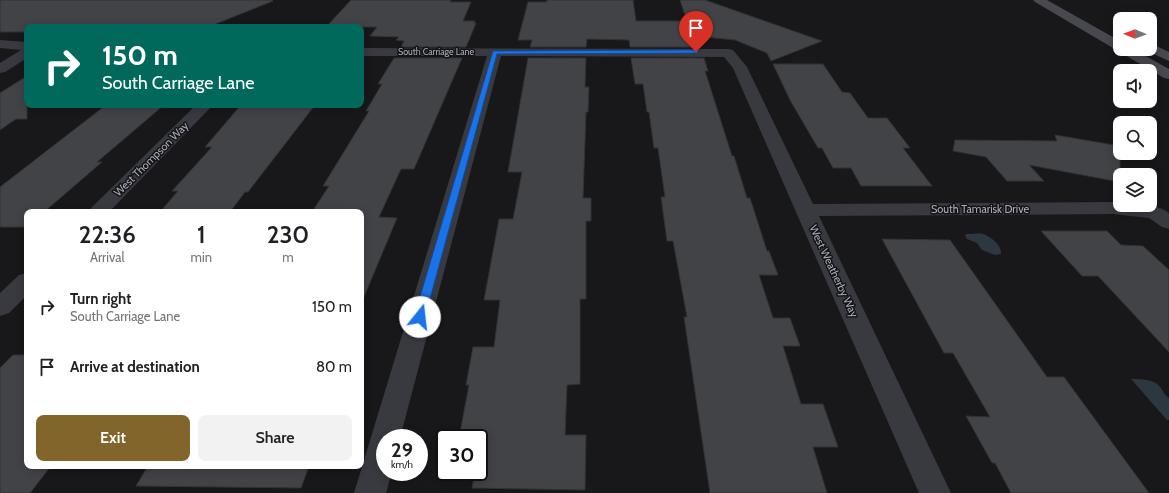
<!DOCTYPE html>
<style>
:root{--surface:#fff;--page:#f2f2f2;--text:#202124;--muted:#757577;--accent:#82652a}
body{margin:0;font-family:Cabin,sans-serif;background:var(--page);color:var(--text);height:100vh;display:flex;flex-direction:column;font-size:15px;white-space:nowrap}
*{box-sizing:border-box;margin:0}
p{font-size:13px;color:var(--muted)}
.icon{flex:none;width:22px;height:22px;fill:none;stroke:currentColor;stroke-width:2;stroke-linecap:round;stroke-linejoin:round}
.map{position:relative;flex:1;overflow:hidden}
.panel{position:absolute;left:24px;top:209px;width:340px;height:260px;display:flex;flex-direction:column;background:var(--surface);border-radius:8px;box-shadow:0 2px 10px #0003}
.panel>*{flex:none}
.hud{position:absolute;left:24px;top:24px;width:340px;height:84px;border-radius:8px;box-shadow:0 2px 10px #0003;background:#00695c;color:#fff;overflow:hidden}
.needle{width:26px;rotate:271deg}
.controls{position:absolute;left:1113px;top:12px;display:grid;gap:8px}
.controls a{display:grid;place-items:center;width:44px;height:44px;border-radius:8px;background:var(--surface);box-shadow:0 2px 10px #0003;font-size:20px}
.speed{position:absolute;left:376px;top:429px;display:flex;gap:8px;font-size:20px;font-weight:700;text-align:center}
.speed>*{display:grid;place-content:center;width:52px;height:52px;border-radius:50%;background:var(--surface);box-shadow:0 2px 10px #0003;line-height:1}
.speed small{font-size:10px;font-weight:400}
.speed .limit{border:2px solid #111;border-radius:6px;background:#fff;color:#111}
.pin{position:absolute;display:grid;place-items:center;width:34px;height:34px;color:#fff;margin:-41px -17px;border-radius:50% 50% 50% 0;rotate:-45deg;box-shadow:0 0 4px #0007}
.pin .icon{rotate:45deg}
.me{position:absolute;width:44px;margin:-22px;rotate:16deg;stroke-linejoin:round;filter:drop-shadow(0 0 3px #0008)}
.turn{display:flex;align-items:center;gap:14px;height:84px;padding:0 12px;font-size:18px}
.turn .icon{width:52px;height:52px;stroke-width:2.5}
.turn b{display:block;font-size:28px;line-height:34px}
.eta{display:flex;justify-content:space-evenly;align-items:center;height:68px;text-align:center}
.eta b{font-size:24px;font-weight:600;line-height:28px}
.primary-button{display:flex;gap:8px;margin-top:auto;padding:8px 12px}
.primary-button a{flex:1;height:46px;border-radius:8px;background:var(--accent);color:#fff;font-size:16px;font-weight:600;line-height:46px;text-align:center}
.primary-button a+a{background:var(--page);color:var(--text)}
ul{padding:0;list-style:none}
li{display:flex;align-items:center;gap:12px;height:60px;padding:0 12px}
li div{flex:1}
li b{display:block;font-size:15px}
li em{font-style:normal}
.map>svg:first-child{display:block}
</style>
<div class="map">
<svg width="1169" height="493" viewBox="0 0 1169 493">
<rect width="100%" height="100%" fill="#18181a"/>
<g fill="#2d373f">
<path d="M967 234C972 234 979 233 983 234 991 237 1002 245 1001 254L995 255 987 252 982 250 977 243 967 239 965 235Z"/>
<path d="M1131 379C1142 379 1155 379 1161 388 1164 392 1164 395 1169 398V420H1167Z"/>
</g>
<g fill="#424347" stroke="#323236">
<polygon points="0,0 272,0 273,1 208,27 27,27 27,32 0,32"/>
<polygon points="351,0 451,0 450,2 471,2 463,21 475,21 474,23 476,23 466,47 401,47 404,41 396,40 399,37 370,36 377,27 326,27"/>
<polygon points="547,0 633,0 636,21 687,21 680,0 705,0 822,41 771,61 767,53 735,40 696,36 700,47 630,47 629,40 587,39 586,47 530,47 532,40 518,40 528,2 547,2"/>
<polygon points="394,58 462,58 414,169 401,169 379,217 397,218 361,304 361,212 312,212 329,186 323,186 369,111 366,111 382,84 378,84"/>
<polygon points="528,58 586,58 585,87 589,87 588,112 586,112 583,198 591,198 591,221 586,221 586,299 580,299 580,384 567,385 565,435 586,435 585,490 472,488 475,472 479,472 480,438 459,438 469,385 466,385 473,347 494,347 500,300 484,300 499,219 513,219 522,172 508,172"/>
<polygon points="631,58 704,58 708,71 705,71 732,156 734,156 747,198 750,198 767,251 769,251 778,275 759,275 773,318 790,318 800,346 783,346 801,404 823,404 838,447 813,447 827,493 710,493 684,317 687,317 673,241 667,241 661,197 665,197 658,148 654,148 649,112 647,112 643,84 635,84"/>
<polygon points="773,64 823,64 842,92 850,93 868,118 887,118 910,148 903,148 932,186 861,186 851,168 833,168 822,148 818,148 790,100"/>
<polygon points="27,76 27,119 16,119 0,130 0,93"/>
<polygon points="106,105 164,105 97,162 102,162 44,212 27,212 27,227 0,227 0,187"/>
<polygon points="241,105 315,105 248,192 245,192 230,212 160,212 178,191 172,191 212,147 205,147"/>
<polygon points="1055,135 1120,146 1120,182 1029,165 1044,181 1007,181 986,157 953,151 955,140 1057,141"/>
<polygon points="1041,231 1107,231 1121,245 1143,246 1169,270 1169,352 1098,276 1082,276"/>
<polygon points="882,239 950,240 1047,377 1064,377 1149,493 1011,493 995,463 992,463 966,416 990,417 953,353 944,353"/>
<polygon points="13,355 27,355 27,466 51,466 30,493 0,493 0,368"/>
<polygon points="148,466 309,466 301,488 136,486"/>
</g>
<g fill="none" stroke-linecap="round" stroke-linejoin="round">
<g fill="#393a3f" fill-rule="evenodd">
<polygon points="0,40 27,42 27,58 5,72 0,73 0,63 21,50 0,48"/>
<path d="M361 48 728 49 733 50 747 67 813 204 1113 202 1120 203V205C1137 205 1155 203 1169 213V229L1162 227 1149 218 1113 214 819 216 951 493H919L733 68 724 57 501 56 400 438H385V472H392L386 493H354L487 56H361Z"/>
<polygon points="196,105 213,105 109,212 87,212"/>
<polygon points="27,273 27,295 9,313 0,316 0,293 19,275"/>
</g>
<g fill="#47494f" fill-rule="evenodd">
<polygon points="1033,0 1047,0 1120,41 1120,49 1133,49 1169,69 1169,79 1164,78 1035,2"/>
<polygon points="1150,43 1169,52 1169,61 1145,50 1150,49"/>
</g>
</g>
<polygon fill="#1a73e8" stroke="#114b97" points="696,50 698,51 698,53 497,54 425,317 423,319 416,319 414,317 493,51"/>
<g text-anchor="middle" stroke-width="3" stroke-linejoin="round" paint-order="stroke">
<g font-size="9" fill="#aaaeba" stroke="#131315">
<text x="436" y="55">South Carriage Lane</text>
</g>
<g font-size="11" fill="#aaaeba" stroke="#131315">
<text transform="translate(151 159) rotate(-45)" y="4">West Thompson Way</text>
<text x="980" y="213">South Tamarisk Drive</text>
<text transform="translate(834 271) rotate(65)" y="4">West Weatherby Way</text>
</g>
</g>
</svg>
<div class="controls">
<a><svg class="needle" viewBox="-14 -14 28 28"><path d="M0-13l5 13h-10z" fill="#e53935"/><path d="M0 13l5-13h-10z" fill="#757577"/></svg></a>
<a><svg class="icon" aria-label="sound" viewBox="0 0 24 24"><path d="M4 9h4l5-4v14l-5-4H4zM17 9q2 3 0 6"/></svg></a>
<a><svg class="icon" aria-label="search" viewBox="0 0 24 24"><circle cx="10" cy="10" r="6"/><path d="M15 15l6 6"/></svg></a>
<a><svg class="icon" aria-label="layers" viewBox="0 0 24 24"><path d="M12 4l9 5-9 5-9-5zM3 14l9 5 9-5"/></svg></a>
</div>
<div class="speed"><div>29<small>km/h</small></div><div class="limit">30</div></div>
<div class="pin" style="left:696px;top:52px;background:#d93025"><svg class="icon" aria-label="arrive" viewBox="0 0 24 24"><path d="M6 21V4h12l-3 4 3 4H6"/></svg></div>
<svg class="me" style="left:420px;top:317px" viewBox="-20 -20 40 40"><circle r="19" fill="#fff"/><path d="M0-13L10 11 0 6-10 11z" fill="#1a73e8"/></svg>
<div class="hud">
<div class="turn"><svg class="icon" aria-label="right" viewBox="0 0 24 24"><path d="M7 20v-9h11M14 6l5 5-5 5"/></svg><div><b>150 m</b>South Carriage Lane</div></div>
</div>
<section class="panel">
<div class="eta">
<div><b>22:36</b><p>Arrival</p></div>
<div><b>1</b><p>min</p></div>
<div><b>230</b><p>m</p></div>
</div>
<ul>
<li><svg class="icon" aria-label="right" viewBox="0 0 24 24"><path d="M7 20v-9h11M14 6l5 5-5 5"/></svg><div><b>Turn right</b><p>South Carriage Lane</p></div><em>150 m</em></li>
<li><svg class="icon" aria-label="arrive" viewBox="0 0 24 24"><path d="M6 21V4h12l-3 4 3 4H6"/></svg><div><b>Arrive at destination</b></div><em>80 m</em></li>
</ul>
<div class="primary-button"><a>Exit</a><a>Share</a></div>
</section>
</div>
